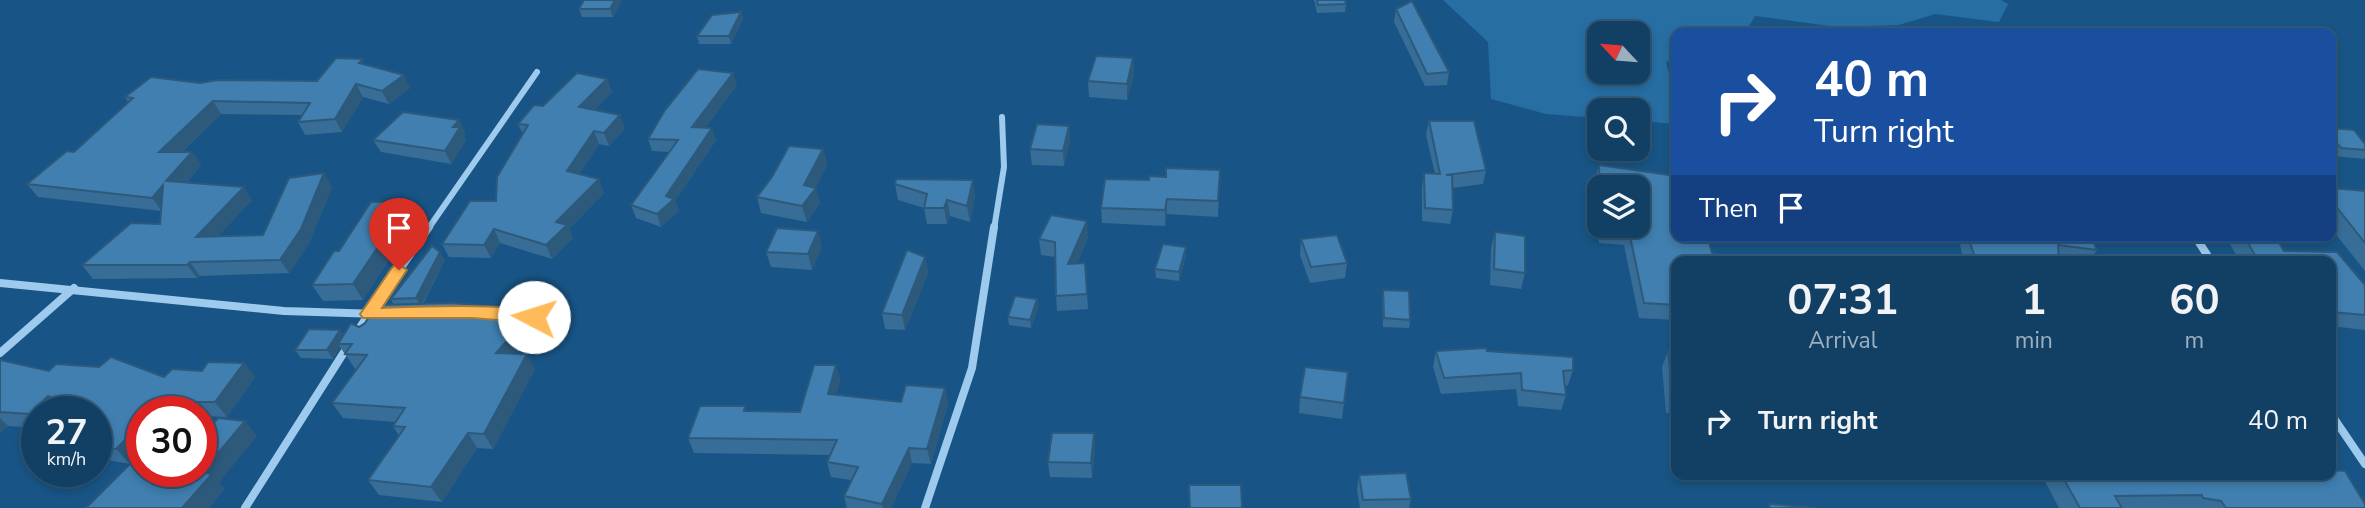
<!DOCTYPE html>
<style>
:root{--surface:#124064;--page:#1f4b6d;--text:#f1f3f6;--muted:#9cafbf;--line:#315978}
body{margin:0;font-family:"Nunito Sans",sans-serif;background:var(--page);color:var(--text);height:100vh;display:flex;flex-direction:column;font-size:26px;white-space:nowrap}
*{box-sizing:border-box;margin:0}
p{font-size:23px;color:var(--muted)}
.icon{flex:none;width:38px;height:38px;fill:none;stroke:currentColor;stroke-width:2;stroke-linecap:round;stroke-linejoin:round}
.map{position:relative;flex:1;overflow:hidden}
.drawer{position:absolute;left:1671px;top:256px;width:665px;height:224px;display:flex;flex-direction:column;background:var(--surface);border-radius:14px;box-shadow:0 4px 10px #0003,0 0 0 2px var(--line)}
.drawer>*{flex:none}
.hud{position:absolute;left:1671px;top:28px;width:665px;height:214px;border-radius:14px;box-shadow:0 4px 10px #0003,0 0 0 2px var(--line);background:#1a4fa0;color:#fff;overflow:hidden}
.needle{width:46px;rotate:296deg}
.buttons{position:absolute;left:1587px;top:21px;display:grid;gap:14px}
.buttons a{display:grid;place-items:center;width:63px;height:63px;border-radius:14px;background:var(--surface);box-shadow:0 4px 10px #0003,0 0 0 2px var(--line);font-size:35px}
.speed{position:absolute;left:21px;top:396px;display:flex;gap:14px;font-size:35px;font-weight:700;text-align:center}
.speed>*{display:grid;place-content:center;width:91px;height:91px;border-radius:50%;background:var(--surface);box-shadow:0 4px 10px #0003,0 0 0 2px var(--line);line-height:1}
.speed small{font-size:18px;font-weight:400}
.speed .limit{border:10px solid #d22;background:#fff;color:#111}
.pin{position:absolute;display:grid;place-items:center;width:60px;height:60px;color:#fff;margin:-72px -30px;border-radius:50% 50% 50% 0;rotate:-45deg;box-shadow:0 0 7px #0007}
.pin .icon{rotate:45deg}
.me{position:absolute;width:77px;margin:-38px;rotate:275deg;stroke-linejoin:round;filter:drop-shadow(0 0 5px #0008)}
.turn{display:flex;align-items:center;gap:24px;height:147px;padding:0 28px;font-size:32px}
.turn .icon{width:91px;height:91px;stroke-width:2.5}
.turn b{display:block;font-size:49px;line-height:60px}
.then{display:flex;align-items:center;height:66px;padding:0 28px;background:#0003;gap:14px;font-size:26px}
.eta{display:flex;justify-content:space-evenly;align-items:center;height:119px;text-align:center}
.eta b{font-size:42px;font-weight:700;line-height:49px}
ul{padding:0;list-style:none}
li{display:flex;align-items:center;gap:21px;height:91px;padding:0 28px}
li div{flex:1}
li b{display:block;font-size:26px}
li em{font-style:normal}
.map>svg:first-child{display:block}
</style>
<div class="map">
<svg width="2365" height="508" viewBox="0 0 2365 508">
<rect width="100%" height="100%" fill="#185586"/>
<path fill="#276ea3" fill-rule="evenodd" d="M1443 0H2001L2008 4 1999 22 1935 14 1899 25 1837 27 1755 16 1745 33H1676V59L1666 62 1676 101V124L1638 121V110H1600L1599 118 1546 114 1491 99 1488 42ZM1600 33H1638V72H1600Z"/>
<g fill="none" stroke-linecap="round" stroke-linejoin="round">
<g stroke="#9ecbed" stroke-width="6">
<polyline points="428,229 537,72"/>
<polyline points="994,229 1004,167 1002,117"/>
</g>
<g stroke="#9ecbed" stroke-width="8">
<polyline points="2195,236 2211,261"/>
<polyline points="0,283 284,311 379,314"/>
<polyline points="479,312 534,317"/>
<polyline points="356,333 429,227"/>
<polyline points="0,353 74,288"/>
<polyline points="2331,414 2365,464"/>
<polyline points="245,508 348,346"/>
<polyline points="925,508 972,368 994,227"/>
</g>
</g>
<g fill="#376d97" fill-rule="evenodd">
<polygon points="622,0 613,17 582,17 579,9"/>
<polygon points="1314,0 1345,0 1346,4 1345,12 1317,13"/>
<polygon points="1396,9 1449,72 1447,85 1425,86 1394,22"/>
<polygon points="741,12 743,19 731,44 699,44 697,36"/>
<polygon points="1133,58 1134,74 1127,100 1089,97 1088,81"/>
<polygon points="366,65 410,88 389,104 363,97 342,132 305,135 298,122 302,115 221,114 182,152 192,152 201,165 186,183 252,200 218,236 263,235 332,187 309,243 289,273 200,276 197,278 93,279 82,265 160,224 161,211 38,197 27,184 74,152 128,102 125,97 200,83 317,81"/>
<polygon points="607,79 612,92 594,110 625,128 609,146 599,144 579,174 599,179 604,193 569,229 573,238 552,259 500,243 491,258 449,257 442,244 496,201 523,134 518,124 543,106"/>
<polygon points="737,85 705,128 716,140 675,201 679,211 661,227 636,218 631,205 670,152 652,151 648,139"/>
<polygon points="459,120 465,133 464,135 466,140 451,164 381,152 373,140"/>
<polygon points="1429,121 1486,170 1483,184 1452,188 1453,210 1450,224 1422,221 1422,187 1424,173 1435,174 1426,135"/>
<polygon points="1069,126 1070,141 1064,166 1032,165 1030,149"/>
<polygon points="2331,128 2365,144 2365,157 2364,159 2334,156 2331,152"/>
<polygon points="823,149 827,165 815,188 820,203 807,222 761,213 757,197"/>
<path d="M1599 165 1676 261V320L1639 318 1624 245 1599 243 1595 211V179ZM1600 187 1638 226H1600Z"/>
<polygon points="1220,170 1218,217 1167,214 1165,226 1102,223 1101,208 1149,180"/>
<polygon points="895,184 975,195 970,222 950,216 947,224 927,224 924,208 898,200"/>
<polygon points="2331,188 2365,191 2365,271 2331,228"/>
<polygon points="409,201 417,216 363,300 323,301 312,285"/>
<polygon points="1495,232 1525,273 1521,289 1490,285 1491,248"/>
<polygon points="1965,236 2110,236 2108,239 2092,239 2097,250 2089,261 2072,261 2059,259 2059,261 1964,261 1960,245"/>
<polygon points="2225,236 2275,236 2284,251 2337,252 2365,285 2365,330 2331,326 2331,261 2240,261"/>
<polygon points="1088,237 1077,264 1085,263 1088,309 1057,311 1056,296 1055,257 1041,255 1039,239"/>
<polygon points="1301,239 1347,263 1345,278 1310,283 1300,255"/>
<polygon points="822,247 812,270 771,267 766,252"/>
<polygon points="1186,255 1179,281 1156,278 1155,269"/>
<polygon points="925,257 928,273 905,330 885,329 882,313"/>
<polygon points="445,260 423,304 478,305 482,312 524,321 532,336 517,354 535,369 493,449 477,448 442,502 379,495 368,480 399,436 393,426 395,422 343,418 332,403 356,370 340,347 333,359 301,358 295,350 340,330 344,335 359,327 394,305 391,299"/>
<polygon points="1383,290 1410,320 1409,328 1383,327 1382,298"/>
<polygon points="1037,299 1038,307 1031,328 1009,325 1008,317"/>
<polygon points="1436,351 1487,351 1573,370 1568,385 1565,386 1566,395 1561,410 1518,406 1516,389 1441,394 1433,367"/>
<polygon points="1668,351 1676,352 1676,414 1666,413 1662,367"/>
<polygon points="0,360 49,371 164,377 202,371 244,363 255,377 227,417 201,416 201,411 142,411 142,451 130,464 96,458 96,431 98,429 96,428 96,411 64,411 61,410 37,411 37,428 8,426 0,433"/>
<polygon points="836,365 840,380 836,395 901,402 945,388 948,403 931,464 912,463 891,508 847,508 844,496 851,480 831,477 827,462 830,455 694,453 688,438 747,411 800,412"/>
<polygon points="1348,372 1342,419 1299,413 1300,397"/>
<polygon points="1094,433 1095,449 1092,478 1050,477 1048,462"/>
<polygon points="2041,474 2331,474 2365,508 2059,508"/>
<polygon points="1359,475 1411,499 1409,508 1360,508 1357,490"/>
</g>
<g fill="#2d597b">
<polygon points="615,0 622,0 613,17 610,9"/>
<polygon points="741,12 743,19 731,44 729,36"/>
<polygon points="1133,58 1134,74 1127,100 1127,84"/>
<polygon points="733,73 737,85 696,140 692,127"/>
<polygon points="404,75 410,88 389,104 382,91"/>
<polygon points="607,79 612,92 584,121 579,107"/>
<polygon points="356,84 363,97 342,132 335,119"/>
<polygon points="213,101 221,114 168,165 159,152"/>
<polygon points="620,115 625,128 609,146 604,133"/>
<polygon points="459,120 465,133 464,135 466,140 451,164 445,151 453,127"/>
<polygon points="1069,126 1070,141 1064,166 1063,151"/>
<polygon points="712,128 716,140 675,201 679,211 661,227 657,214 666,196"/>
<polygon points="594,131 599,144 572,185 567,171"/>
<polygon points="823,149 827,165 814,191 816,188 820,203 807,222 802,206 804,185"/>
<polygon points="192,152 201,165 176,194 166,181"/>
<polygon points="324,173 332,187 309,243 289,273 280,260"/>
<polygon points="599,179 604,193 569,229 573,238 552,259 546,245 556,222"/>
<polygon points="973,180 975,195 970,222 967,206"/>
<polygon points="163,185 162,211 152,198"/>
<polygon points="244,187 252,200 205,250 196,237"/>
<polygon points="1167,199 1167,214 1165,226 1165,210"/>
<polygon points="947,200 950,216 947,224 944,208"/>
<polygon points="409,201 417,216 363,300 353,284"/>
<polygon points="1087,221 1088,237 1070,280 1068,264"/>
<polygon points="494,229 500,243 491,258 484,245"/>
<polygon points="818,231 822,247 812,270 808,254"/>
<polygon points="1186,247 1186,255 1179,281 1179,272"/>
<polygon points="440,252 445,260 421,306 416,298"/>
<polygon points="925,257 928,273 905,330 902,315"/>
<polygon points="190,262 200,276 197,278 187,265"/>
<polygon points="1037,299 1038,307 1031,328 1030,320"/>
<polygon points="478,305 486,320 474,310"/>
<polygon points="524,321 532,336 504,368 496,353"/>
<polygon points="340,330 346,338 338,344 340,347 333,359 327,350"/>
<polygon points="527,354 535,369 493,449 484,434"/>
<polygon points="244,363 255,377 227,417 215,402"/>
<polygon points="836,365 840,380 833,409 828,394"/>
<polygon points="945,388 948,403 931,464 927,449"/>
<polygon points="48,396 61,410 60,411 37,411 37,421 30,414"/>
<polygon points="162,402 170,411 152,411"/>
<polygon points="0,418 8,426 0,433"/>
<polygon points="245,421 257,436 219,483 225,489 209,508 182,508 202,472"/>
<polygon points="142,423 142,451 130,464 116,449"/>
<polygon points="468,433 477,448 442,502 431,487"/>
<polygon points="1094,433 1095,449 1092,478 1091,463"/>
<polygon points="909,448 912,463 891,508 883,508 882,504"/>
</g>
<g fill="#407fb0" stroke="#2d597b" stroke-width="2">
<polygon points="584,0 615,0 610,9 579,9"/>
<polygon points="1317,0 1345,0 1346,4 1318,5"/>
<polygon points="1412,1 1449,72 1427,74 1396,9"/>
<polygon points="741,12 729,36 697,36 712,15"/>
<polygon points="1096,56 1133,58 1127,84 1088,81"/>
<polygon points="336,58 363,59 359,63 404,75 382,91 356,84 335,119 298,122 310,103 213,101 159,152 192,152 166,181 244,187 196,237 263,235 289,178 324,173 301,229 280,260 190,262 187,265 82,265 131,223 160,224 163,185 152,198 27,184 67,151 74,152 133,98 125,97 151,77 200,83 217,80 317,81"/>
<polygon points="698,69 733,73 692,127 712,128 666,196 674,199 657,214 631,205 678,140 648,139 665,110"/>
<polygon points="577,73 607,79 579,107 620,115 604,133 594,131 567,171 599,179 556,222 567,225 546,245 494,229 484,245 442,244 470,201 496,201 497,177 528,125 518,124 534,105 543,106"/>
<polygon points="403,112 459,120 453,127 460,127 445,151 373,140"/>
<polygon points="1429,121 1474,121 1486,170 1446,175 1452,175 1453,210 1425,208 1424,173 1440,174"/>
<polygon points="1037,124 1069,126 1063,151 1030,149"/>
<polygon points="2331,128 2354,130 2365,144 2365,150 2341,148 2331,136"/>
<polygon points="789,146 823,149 804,185 816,188 802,206 757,197 772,177"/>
<polygon points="1599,165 1676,176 1676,236 1707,236 1712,253 1726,256 1726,261 1676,261 1676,305 1644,303 1629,231 1604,229 1603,226 1638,226 1638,187 1600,187 1600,198"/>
<polygon points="1166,168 1220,170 1218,201 1167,199 1165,210 1101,208 1105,179 1149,180 1149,176 1166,177"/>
<polygon points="896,179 973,180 967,206 947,200 944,208 924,208 927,194 895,184"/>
<polygon points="2331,188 2365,191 2365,243 2338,209 2331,209"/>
<polygon points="409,201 353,284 312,285 334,251 339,251 371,202"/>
<polygon points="1051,215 1087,221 1068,264 1085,263 1087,294 1056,296 1055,242 1039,239"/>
<polygon points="777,228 818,231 808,254 766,252"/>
<polygon points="1495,232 1525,236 1525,273 1494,269"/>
<polygon points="1337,235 1347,263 1311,267 1301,239"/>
<polygon points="1968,236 2091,236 2097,250 2058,245 2059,261 1976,261"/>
<polygon points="2244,236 2275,236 2284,251 2337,252 2365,285 2365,315 2331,312 2331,261 2248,261 2244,256 2256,257"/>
<polygon points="1163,244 1186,247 1179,272 1155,269"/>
<polygon points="432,246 440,252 416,298 391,299"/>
<polygon points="907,250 925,257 902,315 882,313"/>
<polygon points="1383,290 1409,291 1410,320 1384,318"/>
<polygon points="1015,296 1037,299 1030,320 1008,317"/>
<polygon points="452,303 478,305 474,310 524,321 496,353 527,354 484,434 468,433 431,487 368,480 405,427 393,426 405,408 332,403 367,355 345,354 352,344 338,344 351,323 359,327 365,323 377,305"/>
<polygon points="309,329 340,330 327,350 295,350"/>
<polygon points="1486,348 1487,351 1573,357 1573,370 1563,371 1566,395 1522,390 1521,373 1444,378 1436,351"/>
<polygon points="1668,351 1676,352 1676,397 1673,397"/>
<polygon points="111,357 164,377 172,369 202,371 208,362 244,363 215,402 162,402 152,411 142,411 142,423 116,449 96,446 96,431 103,424 96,420 96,411 79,411 48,396 30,414 0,412 0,360 49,371 56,364 99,367"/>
<polygon points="814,365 836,365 828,394 901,402 906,385 945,388 927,449 909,448 882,504 844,496 858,467 827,462 837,440 688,438 700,406 745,406 744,411 800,412"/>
<polygon points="1305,367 1348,372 1344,403 1300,397"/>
<polygon points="218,418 245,421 202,472 212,474 182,508 86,508 130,464 142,466 142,471 165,471 171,472 172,471 201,471 201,437"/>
<polygon points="1052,433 1094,433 1091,463 1048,462"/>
<polygon points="2331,470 2345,471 2365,504 2365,508 2226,508 2221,501 2203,498 2202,495 2115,496 2122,508 2080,508 2061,474 2331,474"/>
<polygon points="1406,473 1411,499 1363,500 1359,475"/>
<polygon points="1189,485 1241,485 1242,508 1190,508"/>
<polygon points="1769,504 1816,508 1770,508"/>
</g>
<path fill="#ffbb5a" stroke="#a67a3a" stroke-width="2" d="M399 264 407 270 382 308C406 307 532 301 542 317L534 323 472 318H363L360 314 363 310 393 266Z"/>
</svg>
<div class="buttons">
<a><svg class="needle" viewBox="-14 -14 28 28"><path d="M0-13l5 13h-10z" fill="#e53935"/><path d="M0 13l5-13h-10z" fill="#9cafbf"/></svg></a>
<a><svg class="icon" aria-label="search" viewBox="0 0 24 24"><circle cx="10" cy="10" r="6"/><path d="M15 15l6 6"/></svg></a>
<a><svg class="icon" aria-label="layers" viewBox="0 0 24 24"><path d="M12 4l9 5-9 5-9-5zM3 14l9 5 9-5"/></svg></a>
</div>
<div class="speed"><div>27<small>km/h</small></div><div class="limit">30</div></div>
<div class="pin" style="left:399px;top:270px;background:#d93025"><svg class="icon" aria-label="arrive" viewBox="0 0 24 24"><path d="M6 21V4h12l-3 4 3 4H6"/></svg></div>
<svg class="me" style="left:534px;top:317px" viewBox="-20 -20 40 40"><circle r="19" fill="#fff"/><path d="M0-13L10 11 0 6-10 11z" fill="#ffbb5a"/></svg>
<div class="hud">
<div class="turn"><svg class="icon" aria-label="right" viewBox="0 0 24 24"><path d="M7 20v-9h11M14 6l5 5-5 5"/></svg><div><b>40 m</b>Turn right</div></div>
<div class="then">Then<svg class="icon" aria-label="arrive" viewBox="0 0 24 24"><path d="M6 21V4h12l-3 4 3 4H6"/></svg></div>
</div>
<section class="drawer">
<div class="eta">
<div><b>07:31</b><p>Arrival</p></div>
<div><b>1</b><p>min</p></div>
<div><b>60</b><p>m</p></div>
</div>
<ul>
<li><svg class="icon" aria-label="right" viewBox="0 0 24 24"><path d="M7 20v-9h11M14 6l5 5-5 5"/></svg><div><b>Turn right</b></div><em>40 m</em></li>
</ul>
</section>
</div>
